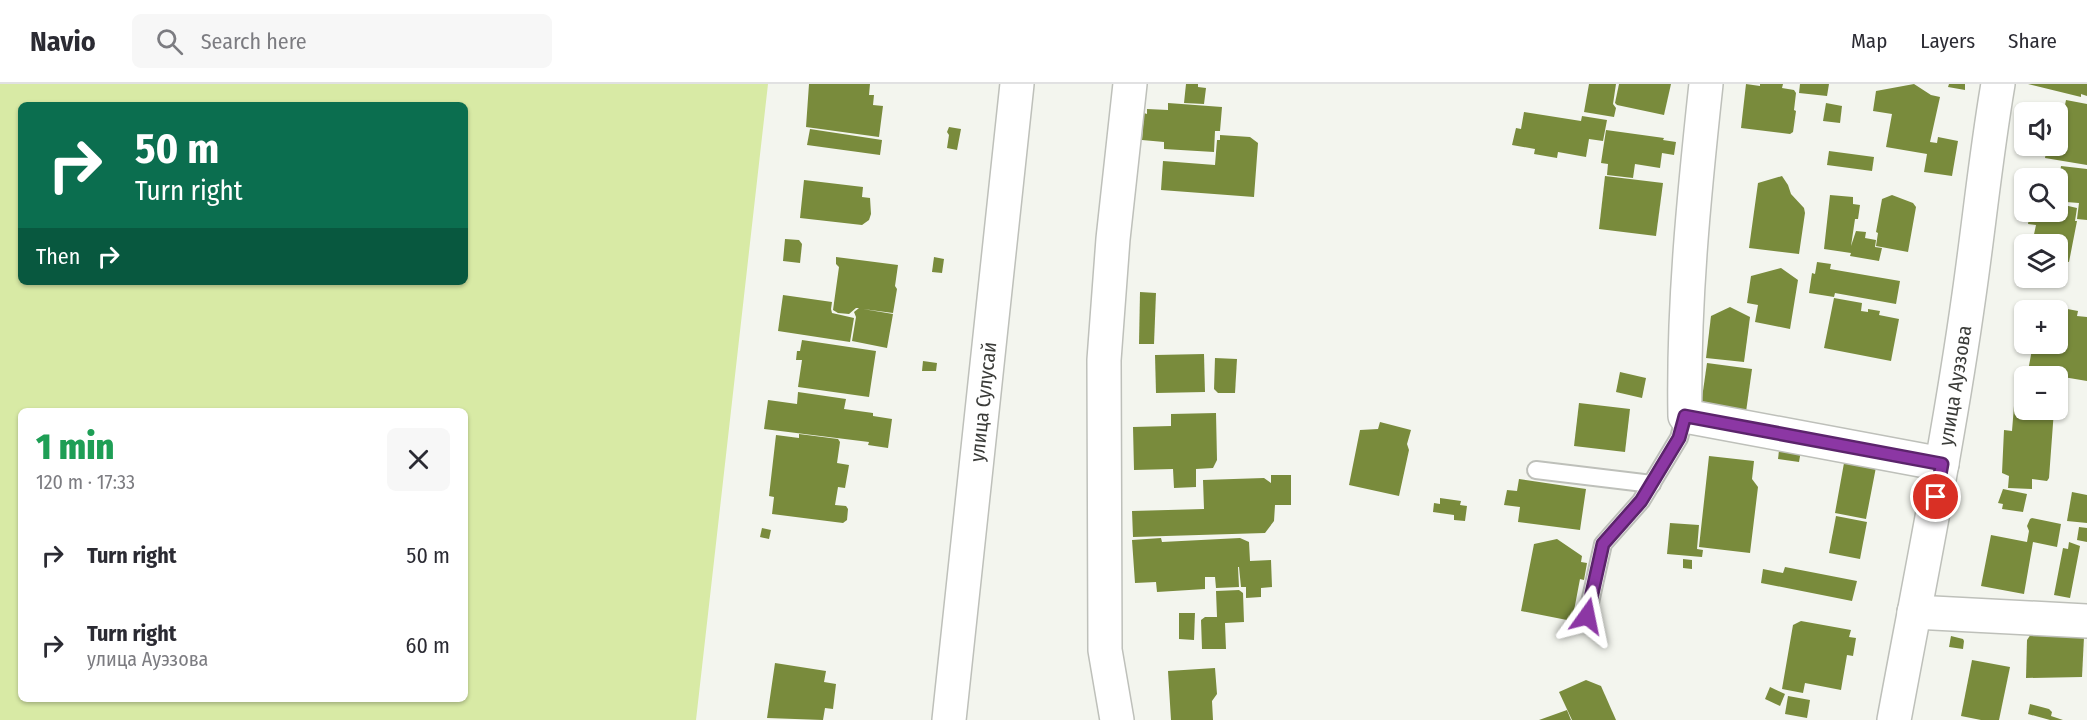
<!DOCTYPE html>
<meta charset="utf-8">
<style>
:root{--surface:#fff;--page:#f7f7f7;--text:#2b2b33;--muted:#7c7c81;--line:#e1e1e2}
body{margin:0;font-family:"Fira Sans Condensed",sans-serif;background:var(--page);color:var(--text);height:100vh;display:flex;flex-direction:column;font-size:22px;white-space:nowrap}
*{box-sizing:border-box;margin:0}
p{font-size:20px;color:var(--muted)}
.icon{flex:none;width:33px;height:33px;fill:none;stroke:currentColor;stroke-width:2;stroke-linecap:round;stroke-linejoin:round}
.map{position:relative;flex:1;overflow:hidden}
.side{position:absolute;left:18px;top:324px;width:450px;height:294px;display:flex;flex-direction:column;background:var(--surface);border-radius:9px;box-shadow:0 2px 4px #0004}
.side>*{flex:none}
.hud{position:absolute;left:18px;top:18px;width:450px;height:183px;border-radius:9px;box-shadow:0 2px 4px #0004;background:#0b6e4f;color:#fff;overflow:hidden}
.tools{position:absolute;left:2014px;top:18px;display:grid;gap:12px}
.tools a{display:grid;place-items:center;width:54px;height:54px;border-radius:9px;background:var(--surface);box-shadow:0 2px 4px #0004;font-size:30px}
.pin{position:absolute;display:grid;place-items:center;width:51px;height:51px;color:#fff;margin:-26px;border:3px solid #fff;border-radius:50%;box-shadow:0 2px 6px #0007}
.me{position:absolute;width:66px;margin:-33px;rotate:12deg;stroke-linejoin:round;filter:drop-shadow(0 0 4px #0008)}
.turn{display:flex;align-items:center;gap:21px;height:126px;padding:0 18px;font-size:27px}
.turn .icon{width:78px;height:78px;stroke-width:2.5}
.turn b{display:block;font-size:42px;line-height:51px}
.then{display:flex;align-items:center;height:57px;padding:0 18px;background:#0003;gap:12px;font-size:22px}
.round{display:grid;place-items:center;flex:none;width:63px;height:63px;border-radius:9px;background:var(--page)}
.overview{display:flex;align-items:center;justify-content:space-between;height:102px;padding:0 18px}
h1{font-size:36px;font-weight:800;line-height:45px;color:#1e9e55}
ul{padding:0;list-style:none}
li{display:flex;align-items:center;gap:18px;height:90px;padding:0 18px}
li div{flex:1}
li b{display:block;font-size:22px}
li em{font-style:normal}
header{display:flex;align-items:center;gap:36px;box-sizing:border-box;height:84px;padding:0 30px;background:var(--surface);border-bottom:2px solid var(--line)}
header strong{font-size:28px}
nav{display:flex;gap:33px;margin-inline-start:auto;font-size:21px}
.search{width:420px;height:54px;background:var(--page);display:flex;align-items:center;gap:15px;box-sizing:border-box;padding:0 21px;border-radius:9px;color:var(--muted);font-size:22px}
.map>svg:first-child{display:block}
</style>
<header>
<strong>Navio</strong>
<div class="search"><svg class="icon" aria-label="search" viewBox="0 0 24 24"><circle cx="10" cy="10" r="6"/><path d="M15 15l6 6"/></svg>Search here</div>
<nav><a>Map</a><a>Layers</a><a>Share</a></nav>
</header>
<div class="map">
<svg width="2087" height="636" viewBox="0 0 2087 636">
<rect width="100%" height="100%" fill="#f3f5ee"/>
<path fill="#d8eaa5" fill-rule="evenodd" d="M0 0H768L696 636H0ZM21 21H465V198H21ZM21 327H465V615H21Z"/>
<g fill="#798b3c">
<polygon points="809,0 870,0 869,11 874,11 873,21 883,22 879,53 806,43"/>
<polygon points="1186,0 1198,0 1198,3 1206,4 1204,20 1184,19"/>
<polygon points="1589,0 1616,0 1613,20 1616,24 1614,33 1584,28"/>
<polygon points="1619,0 1671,0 1664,31 1617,21 1615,19"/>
<polygon points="1746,0 1760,2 1760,0 1783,0 1782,4 1794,6 1796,9 1794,26 1796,27 1793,48 1790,50 1741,44"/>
<polygon points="1800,0 1829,0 1827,12 1799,9"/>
<polygon points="1914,0 1931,11 1940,13 1930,58 1937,59 1938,53 1958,57 1952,92 1924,88 1927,70 1886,63 1892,30 1873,27 1876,7"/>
<polygon points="1949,0 1965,0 1965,6 1948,3"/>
<polygon points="2028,0 2087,0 2087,12 2081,10 2081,13"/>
<polygon points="2066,16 2087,20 2087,81 2045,74 2047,62 2058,62 2058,28 2053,28 2055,19 2065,21"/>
<polygon points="1168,19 1222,23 1220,47 1215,47 1214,68 1164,65 1164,58 1142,56 1144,29 1147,30 1147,25 1168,26"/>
<polygon points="1826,19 1842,22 1840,39 1823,37"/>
<polygon points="1524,28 1581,37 1582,32 1607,36 1603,57 1589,55 1586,73 1558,68 1557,74 1534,70 1535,65 1512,61 1516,44 1521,45"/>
<polygon points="949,43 961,45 957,66 947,64 949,51 947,48"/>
<polygon points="810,45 882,56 880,71 807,61"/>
<polygon points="1606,46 1664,54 1663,56 1676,58 1674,71 1662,69 1660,84 1635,80 1633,94 1607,91 1608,80 1601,79"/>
<polygon points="1220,51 1250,53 1258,59 1254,113 1161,106 1163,77 1215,81 1217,56 1220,56"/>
<polygon points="1829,67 1874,73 1872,87 1827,81"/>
<polygon points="2061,82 2087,85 2087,136 2077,135 2079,119 2066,118 2067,105 2058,103"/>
<polygon points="1605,92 1663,99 1656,152 1599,145"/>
<polygon points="1782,92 1788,101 1791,110 1804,124 1805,129 1799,170 1749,164 1758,99"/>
<polygon points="804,96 863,103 862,113 870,114 871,130 869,136 862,141 800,134"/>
<polygon points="1830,111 1853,113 1853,120 1860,121 1858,135 1855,135 1851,162 1856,147 1866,148 1865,154 1876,156 1875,163 1882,164 1879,177 1850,172 1851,169 1824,165"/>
<polygon points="1892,111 1913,119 1916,123 1908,168 1876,162 1878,149 1876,148 1882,115"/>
<polygon points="2058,114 2065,116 2064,121 2077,124 2075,137 2077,137 2069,178 2058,176 2058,160 2030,160 2031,155 2033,155 2036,141 2028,140 2030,128 2058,128"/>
<polygon points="785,155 799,156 802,160 800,179 783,177"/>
<polygon points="836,173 898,181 895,202 897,205 893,229 863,225 893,230 887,264 852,257 856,233 854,228 859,224 856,224 849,230 838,229 833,226 839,183 836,180"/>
<polygon points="934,173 944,175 942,189 932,188"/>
<polygon points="1817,178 1831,180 1830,185 1900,197 1896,220 1835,209 1834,213 1809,209 1812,189 1815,190"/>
<polygon points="1781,184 1798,196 1790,245 1755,238 1758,221 1747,219 1751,192"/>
<polygon points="1140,208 1156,209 1154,260 1139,260"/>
<polygon points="783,211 832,218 831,225 832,229 854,234 850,258 778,247"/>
<polygon points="1834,214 1862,219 1861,227 1868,228 1868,225 1880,227 1879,231 1899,235 1891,277 1824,264"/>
<polygon points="1730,223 1750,233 1744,278 1706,274 1711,232"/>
<polygon points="2057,223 2078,227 2077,232 2087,233 2087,297 2028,287 2033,260 2058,260"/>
<polygon points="802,256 876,267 869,313 798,303 802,276 796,276 797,267 800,267"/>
<polygon points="1204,270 1205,308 1156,309 1155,271"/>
<polygon points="1215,274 1237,275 1235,309 1218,309 1214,305"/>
<polygon points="923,277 937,279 936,287 922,287"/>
<polygon points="1707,279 1752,285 1746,328 1701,321"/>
<polygon points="1620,288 1646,294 1642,314 1616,308"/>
<polygon points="798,308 846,315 844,325 873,329 873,332 892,335 888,364 868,361 869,358 764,345 768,316 797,320"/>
<polygon points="1579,319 1630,325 1625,368 1574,362"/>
<polygon points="2014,322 2025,322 2025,326 2054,326 2049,394 2047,397 2032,395 2032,405 2008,404 2009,392 2002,389 2004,346 2012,347"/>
<polygon points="1216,329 1217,376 1213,384 1196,385 1196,403 1174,404 1173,385 1134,386 1133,343 1171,342 1171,330"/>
<polygon points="1380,338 1411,346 1407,360 1409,366 1399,412 1349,401 1360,346 1378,345"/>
<polygon points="799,350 838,355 840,358 837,379 849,381 845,404 838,403 835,421 846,422 848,425 847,436 843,439 772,430 774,413 769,412 776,351 799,354"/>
<polygon points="1780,358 1802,361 1799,378 1778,375"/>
<polygon points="1709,372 1754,377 1752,395 1758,403 1750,469 1699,463"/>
<polygon points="1860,375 1877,378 1866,435 1835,429 1844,379 1859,382"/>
<polygon points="1271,391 1291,391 1291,421 1275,421 1274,437 1265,449 1133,453 1132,427 1204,425 1203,396 1264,394 1271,399"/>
<polygon points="1519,395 1586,405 1580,446 1518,438 1520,423 1504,421 1507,406 1517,407"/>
<polygon points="2003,405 2027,410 2023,428 2002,425 2003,420 1998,419"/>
<polygon points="2072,408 2087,411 2087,439 2067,437"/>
<polygon points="1440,414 1461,417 1460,421 1467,422 1465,437 1454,436 1454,431 1433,428 1434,419 1440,420"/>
<polygon points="1836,432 1867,438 1860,475 1829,469"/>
<polygon points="2032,434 2061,440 2057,463 2033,458 2024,510 1981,502 1991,451 2027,458 2029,447 2027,442 2030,435"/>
<polygon points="1670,439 1699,441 1697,465 1703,466 1702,473 1667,470"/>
<polygon points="2079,443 2087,444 2087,458 2077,456"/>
<polygon points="762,444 771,446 769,455 760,453"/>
<polygon points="1161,454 1162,458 1240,454 1249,458 1250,477 1271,476 1272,503 1261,504 1261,513 1246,514 1246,503 1241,503 1239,483 1238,483 1239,503 1216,504 1215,493 1205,493 1205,505 1157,508 1156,498 1135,499 1132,456"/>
<polygon points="1557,455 1582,472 1581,478 1587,479 1584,496 1580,495 1572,537 1521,527 1534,460"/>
<polygon points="2069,458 2080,462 2070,514 2054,511 2063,464 2068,465"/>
<polygon points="1683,475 1692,476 1692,485 1683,484"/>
<polygon points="1785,483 1857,497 1852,517 1761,499 1763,485 1783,489"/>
<polygon points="1239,506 1243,509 1244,538 1225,539 1226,565 1202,565 1201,536 1205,533 1217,533 1216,507"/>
<polygon points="1179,529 1195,529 1194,556 1179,555"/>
<polygon points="1801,537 1851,546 1849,553 1856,554 1853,572 1847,571 1841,606 1805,599 1803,609 1782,605 1793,541"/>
<polygon points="2031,550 2084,553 2082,593 2026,594 2027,556"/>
<polygon points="1951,552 1963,555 1964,557 1963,565 1949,563"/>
<polygon points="1972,576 2010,583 1999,636 1981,636 1961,632"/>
<polygon points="775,579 826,587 824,598 836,600 833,625 825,624 823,636 767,634"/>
<polygon points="1215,584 1217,610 1212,617 1213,636 1171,636 1168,587"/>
<polygon points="1586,596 1601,602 1616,636 1572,636 1559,608"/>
<polygon points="1770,603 1785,610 1780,622 1765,615"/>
<polygon points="1788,612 1810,616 1807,634 1785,630"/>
<polygon points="2030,620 2049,625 2052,628 2051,632 2063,636 2050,636 2028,630"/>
<polygon points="1567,626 1571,636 1539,636"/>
</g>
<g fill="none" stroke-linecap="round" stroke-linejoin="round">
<defs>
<g id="service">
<polyline points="1536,386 1652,400"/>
<polyline points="1587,532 1603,460 1641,417 1679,354 1685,332"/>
</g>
<g id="minor">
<path d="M1706 0C1694 111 1683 221 1685 332L1942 380"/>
<polyline points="1914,528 2087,537"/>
<polyline points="1117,636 1105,566 1104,276 1113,155 1130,0"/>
<path id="s1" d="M1894 636C1920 495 1949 354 1969 211 1979 141 1986 70 1998 0"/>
</g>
<g id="secondary">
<path id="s2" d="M949 636 1017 0"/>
</g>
</defs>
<use href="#service" stroke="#bec0ba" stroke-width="20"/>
<use href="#minor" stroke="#bec0ba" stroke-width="36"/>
<use href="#secondary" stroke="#bec0ba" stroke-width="36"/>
<use href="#service" stroke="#fff" stroke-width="16"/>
<use href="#minor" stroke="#fff" stroke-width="33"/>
<use href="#secondary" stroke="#fff" stroke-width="33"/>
</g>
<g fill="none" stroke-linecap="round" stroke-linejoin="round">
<defs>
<polyline id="route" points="1587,532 1603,460 1641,417 1679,354 1685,332 1942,380 1936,413"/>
</defs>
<use href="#route" stroke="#5b246b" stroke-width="15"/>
<use href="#route" stroke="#8c37a4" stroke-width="10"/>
</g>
<g text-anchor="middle" stroke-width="6" stroke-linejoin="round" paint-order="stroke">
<g font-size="20" fill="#3b3c39" stroke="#f3f5ee">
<text dy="7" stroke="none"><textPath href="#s1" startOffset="340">улица Ауэзова</textPath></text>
<text dy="7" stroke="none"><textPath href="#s2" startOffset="320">улица Сулусай</textPath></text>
</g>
</g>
</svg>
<div class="tools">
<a><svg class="icon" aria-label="sound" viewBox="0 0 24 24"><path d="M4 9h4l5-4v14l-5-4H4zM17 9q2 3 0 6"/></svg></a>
<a><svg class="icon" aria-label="search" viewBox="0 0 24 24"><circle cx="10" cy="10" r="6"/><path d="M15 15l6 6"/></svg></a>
<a><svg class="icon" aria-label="layers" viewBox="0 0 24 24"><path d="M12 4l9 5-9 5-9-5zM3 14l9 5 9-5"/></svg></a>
<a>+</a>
<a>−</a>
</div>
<div class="pin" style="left:1936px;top:413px;background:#d93025"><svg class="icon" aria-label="arrive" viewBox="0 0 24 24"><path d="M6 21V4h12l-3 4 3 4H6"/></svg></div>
<svg class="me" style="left:1587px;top:532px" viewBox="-20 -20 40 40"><path d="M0-17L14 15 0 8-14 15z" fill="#8c37a4" stroke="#fff" stroke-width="4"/></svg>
<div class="hud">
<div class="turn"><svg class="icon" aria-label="right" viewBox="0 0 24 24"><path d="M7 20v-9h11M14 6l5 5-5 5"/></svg><div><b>50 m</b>Turn right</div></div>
<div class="then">Then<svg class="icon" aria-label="right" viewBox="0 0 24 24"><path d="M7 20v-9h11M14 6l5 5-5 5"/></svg></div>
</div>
<section class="side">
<div class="overview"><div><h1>1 min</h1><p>120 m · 17:33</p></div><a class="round"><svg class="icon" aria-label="close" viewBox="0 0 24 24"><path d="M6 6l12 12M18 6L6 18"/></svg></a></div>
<ul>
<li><svg class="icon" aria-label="right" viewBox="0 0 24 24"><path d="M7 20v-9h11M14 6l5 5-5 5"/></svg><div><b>Turn right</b></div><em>50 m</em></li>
<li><svg class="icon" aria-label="right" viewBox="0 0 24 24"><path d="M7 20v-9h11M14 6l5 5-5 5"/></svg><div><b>Turn right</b><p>улица Ауэзова</p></div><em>60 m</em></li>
</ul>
</section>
</div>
